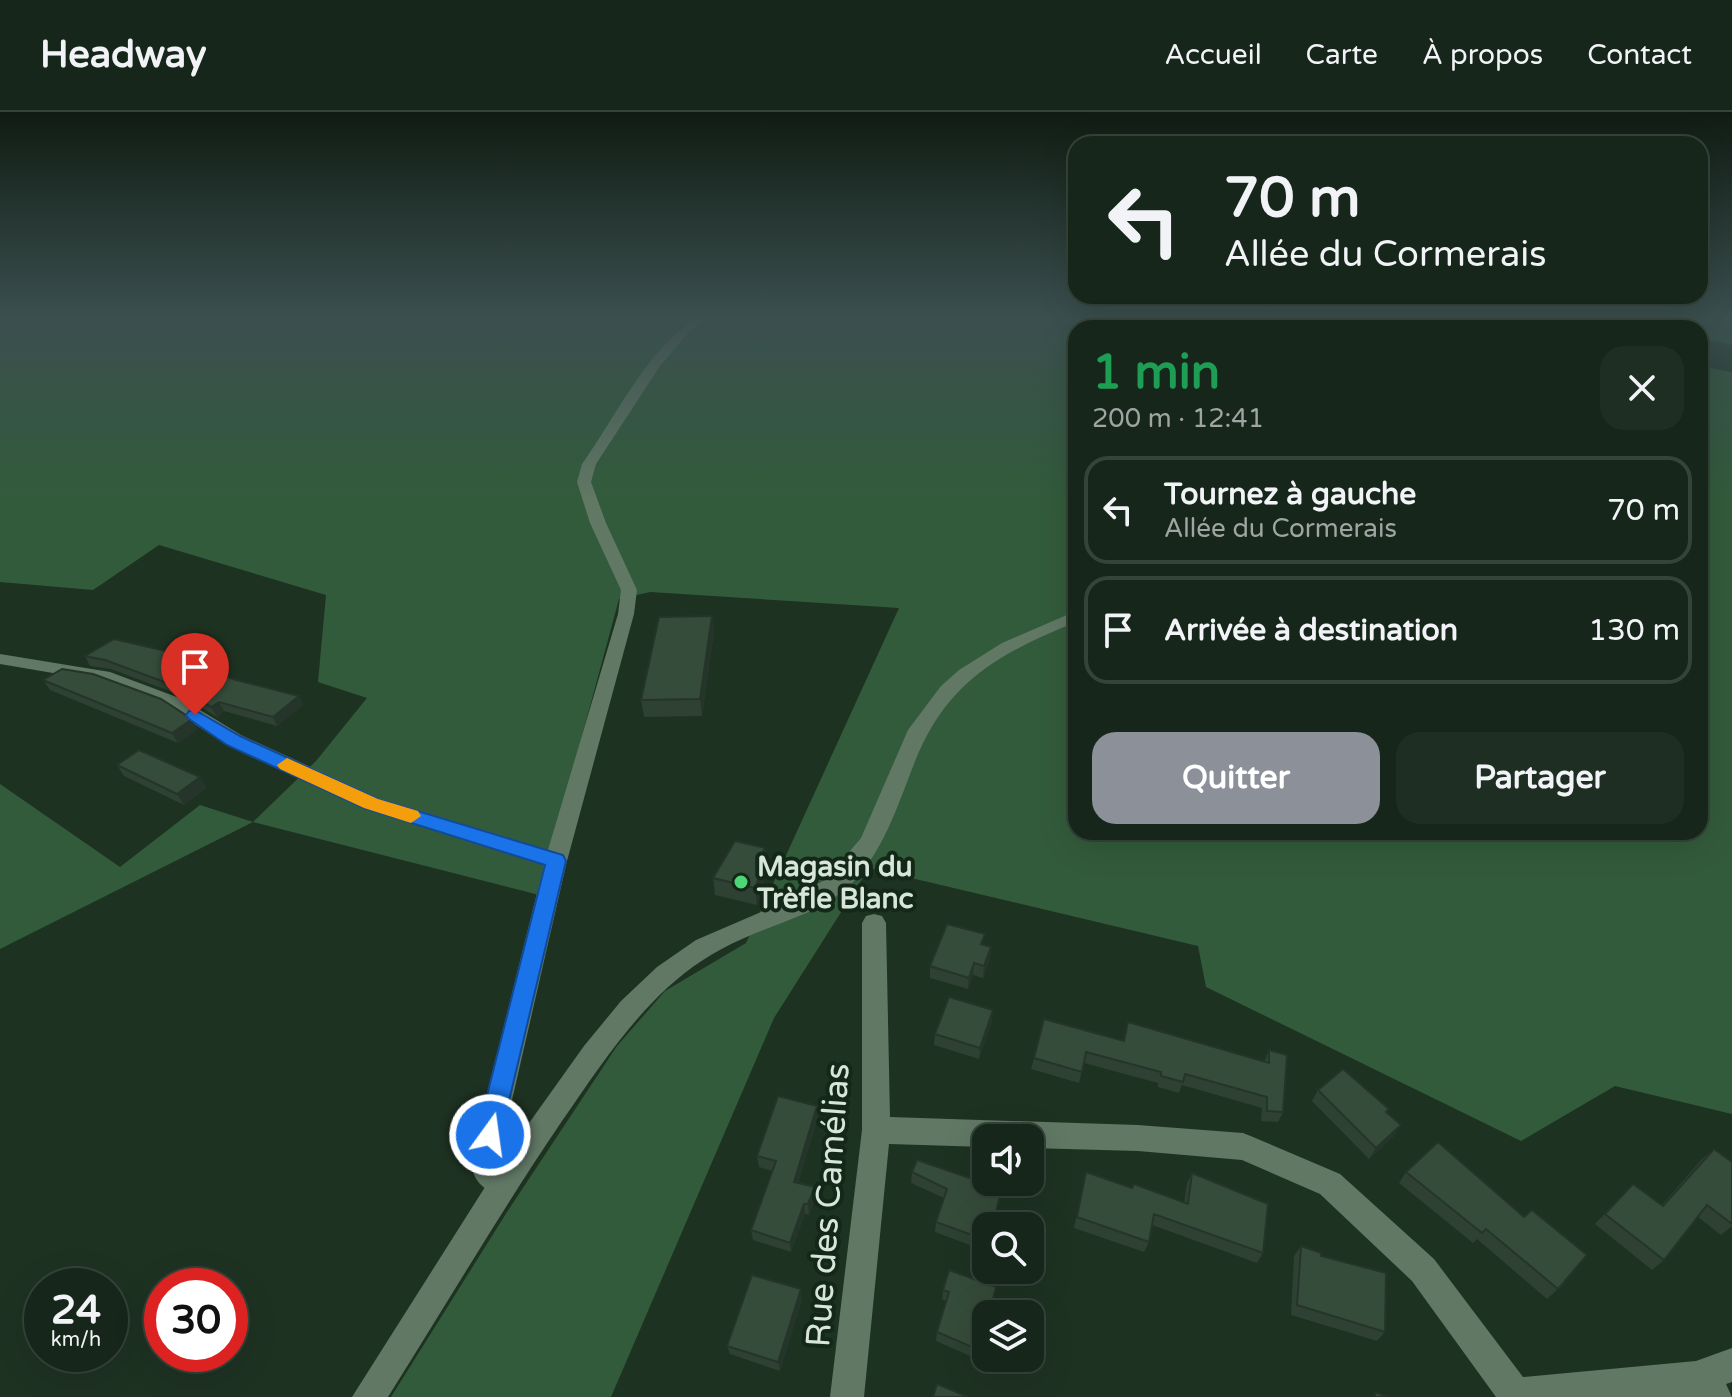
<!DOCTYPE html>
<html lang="fr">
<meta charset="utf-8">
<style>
:root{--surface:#16261a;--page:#1f2e23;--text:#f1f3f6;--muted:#9ea5a2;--line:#354339;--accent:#8c9099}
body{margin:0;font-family:"Varela Round",sans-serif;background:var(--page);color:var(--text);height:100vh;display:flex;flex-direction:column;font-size:30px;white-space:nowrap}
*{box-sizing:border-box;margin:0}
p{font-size:26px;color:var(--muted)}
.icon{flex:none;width:44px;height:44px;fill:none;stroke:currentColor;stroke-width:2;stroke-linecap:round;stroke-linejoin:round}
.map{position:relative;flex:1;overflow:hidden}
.panel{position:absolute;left:1068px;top:208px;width:640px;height:520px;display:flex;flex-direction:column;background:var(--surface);border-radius:24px;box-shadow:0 8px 32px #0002,0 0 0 2px var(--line)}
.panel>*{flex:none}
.guide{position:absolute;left:1068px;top:24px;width:640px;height:168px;border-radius:24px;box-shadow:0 8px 32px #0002,0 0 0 2px var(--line);background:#16261a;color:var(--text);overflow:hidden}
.controls{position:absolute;left:972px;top:1012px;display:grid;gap:16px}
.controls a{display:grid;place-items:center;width:72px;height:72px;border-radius:16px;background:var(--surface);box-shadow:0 8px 32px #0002,0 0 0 2px var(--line);font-size:40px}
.speed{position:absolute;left:24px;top:1156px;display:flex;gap:16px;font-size:40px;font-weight:700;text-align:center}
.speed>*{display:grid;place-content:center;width:104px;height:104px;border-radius:50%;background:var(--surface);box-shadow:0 8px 32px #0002,0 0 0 2px var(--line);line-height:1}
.speed small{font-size:20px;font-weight:400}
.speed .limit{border:12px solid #d22;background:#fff;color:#111}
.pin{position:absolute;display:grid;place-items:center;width:68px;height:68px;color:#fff;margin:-82px -34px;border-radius:50% 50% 50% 0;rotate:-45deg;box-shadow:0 0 8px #0007}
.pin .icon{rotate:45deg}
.me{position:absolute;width:88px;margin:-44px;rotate:14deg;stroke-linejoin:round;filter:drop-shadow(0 0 6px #0008)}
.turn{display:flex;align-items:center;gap:28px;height:168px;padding:0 24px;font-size:36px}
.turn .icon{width:104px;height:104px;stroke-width:2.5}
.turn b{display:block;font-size:56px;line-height:68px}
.round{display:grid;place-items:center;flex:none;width:84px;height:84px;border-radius:24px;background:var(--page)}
.summary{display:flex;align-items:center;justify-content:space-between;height:136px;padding:0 24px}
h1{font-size:48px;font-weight:800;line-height:60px;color:#1e9e55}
.cta{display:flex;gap:16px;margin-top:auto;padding:16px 24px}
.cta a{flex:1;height:92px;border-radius:24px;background:var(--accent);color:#fff;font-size:32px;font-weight:800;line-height:92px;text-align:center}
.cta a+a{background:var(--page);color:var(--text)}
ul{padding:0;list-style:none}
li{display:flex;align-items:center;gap:24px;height:108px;margin:0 16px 12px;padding:0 8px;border:4px solid var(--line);border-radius:24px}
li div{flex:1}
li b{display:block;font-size:30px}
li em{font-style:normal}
header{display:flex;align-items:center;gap:48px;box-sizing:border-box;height:112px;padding:0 40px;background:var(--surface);border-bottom:2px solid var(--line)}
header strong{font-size:38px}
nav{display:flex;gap:44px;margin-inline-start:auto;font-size:28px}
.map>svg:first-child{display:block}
</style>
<header>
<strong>Headway</strong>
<nav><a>Accueil</a><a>Carte</a><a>À propos</a><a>Contact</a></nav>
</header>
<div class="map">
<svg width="1732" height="1285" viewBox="0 0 1732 1285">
<rect width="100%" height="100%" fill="#1e3222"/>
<g fill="#325b3b">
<polygon points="0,206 1413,206 1399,216 1076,216 1076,720 1700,720 1700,254 1732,260 1732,1002 1615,974 1521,1029 1206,875 1198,834 869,756 774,906 611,1285 391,1285 507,1100 617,934 665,879 746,831 899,496 650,480 619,487 539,783 253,710 0,837 0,672 120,755 200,693 253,710 316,649 367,586 318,570 326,483 159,433 93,478 0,470"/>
<path d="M1445 206H1538L1550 209C1527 227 1472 213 1445 206Z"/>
<polygon points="1606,206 1732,206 1732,233 1700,226 1700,216 1651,216"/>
</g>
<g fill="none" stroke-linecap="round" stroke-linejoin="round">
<g fill="#617865" fill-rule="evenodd">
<path d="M696 206H707L690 219 660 254 596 352 591 370 606 411 637 478 634 502 567 749 504 1023 500 1053 513 1062 518 1072 513 1082 503 1086C484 1078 471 1069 471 1046L544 753 364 696 227 633 168 595 100 569 0 552V542L110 560 182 587 241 623 378 686 548 738 618 502 621 478 590 411 577 370 582 352C617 303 645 240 696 206Z"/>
<polygon points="874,802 882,804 886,811 890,1005 1138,1013 1243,1021 1253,1025 1340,1062 1434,1147 1523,1265 1696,1249 1732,1236 1732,1270 1726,1272 1732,1285 1496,1285 1412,1169 1320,1082 1242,1048 1138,1039 1030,1036 1030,1026 986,1026 986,1035 889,1032 864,1285 830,1285 862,1018 862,811 866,804"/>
</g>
<g fill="#617865" fill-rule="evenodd">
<polygon points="1569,206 1581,206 1568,216 1556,216"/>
<path d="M1076 499V510C995 543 944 572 912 657 897 696 883 738 854 769 825 800 779 810 742 827 714 839 689 856 667 876 625 915 594 963 562 1009 501 1099 446 1193 388 1285H352L499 1053 584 934 621 889 657 855 696 828 796 785 826 767 861 726 908 618 941 574 959 558 1002 531Z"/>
</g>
</g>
<g fill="#2e4132">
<polygon points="712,504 714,520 702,604 644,605 641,588"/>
<polygon points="85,544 173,546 236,568 299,584 303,593 277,614 224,599 217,605 183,584 111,557 90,554"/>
<polygon points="43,568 192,607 197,618 178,631 50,578"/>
<polygon points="117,653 200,665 206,676 184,693 124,664"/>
<polygon points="765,736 767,753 763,762 764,774 757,793 715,783 713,766"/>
<polygon points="984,833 991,835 990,847 983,866 973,863 968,877 930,866 930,854"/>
<polygon points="992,909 979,947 934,933 935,922"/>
<polygon points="1128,910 1264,950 1269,938 1283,1000 1278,1010 1261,1009 1262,996 1182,973 1179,981 1158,975 1158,971 1084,951 1079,971 1031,957 1034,946 1123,929"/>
<polygon points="1318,978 1387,1001 1394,1024 1369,1047 1312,989"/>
<polygon points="818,1005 798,1071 815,1075 815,1086 809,1103 805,1102 791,1140 753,1128 751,1118 772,1059 759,1055 757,1044"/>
<polygon points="1714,1037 1732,1050 1732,1114 1721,1123 1698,1105 1664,1148 1652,1158 1595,1112 1633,1072 1662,1093 1702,1047"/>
<polygon points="912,1060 1002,1077 993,1114 986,1114 986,1139 935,1120 936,1110 944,1086 911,1071"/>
<polygon points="1086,1060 1132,1076 1184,1091 1187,1071 1192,1061 1263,1141 1257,1151 1152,1113 1149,1130 1144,1140 1074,1116"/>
<polygon points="1406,1060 1524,1105 1558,1177 1547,1187 1477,1127 1473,1131 1399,1071"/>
<polygon points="1301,1134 1385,1220 1377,1229 1291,1203 1294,1144"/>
<polygon points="949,1158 986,1215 977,1247 936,1229 937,1220 946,1189 942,1187 943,1178"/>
<polygon points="802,1187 780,1259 730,1242 727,1234"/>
</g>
<g fill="#263529">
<polygon points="712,504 714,520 702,604 700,587"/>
<polygon points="299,584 303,593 277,614 273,605"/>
<polygon points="219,590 224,599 217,605 211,595"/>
<polygon points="192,607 197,618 178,631 172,621"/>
<polygon points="200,665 206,676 184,693 177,682"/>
<polygon points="765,736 767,753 763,762 764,774 757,793 755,776 756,756"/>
<polygon points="991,835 990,847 983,866 984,854"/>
<polygon points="974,851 973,863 968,877 969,866"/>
<polygon points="993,898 992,909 979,947 980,936"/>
<polygon points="817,994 818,1005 795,1080 794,1070"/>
<polygon points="1401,1013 1394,1024 1369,1047 1376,1036"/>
<polygon points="815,1075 815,1086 809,1103 808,1092"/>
<polygon points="804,1092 805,1102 791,1140 790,1131"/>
<polygon points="801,1177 802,1187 780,1259 778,1250"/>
</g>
<g fill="#364c3a" stroke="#263529" stroke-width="2">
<polygon points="712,504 700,587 641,588 659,505"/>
<polygon points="114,527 170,540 165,543 236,568 299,584 273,605 219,590 211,595 178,575 105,548 85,544"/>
<polygon points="62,557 93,562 161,587 192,607 172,621 43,568"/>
<polygon points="139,638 200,665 177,682 117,653"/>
<polygon points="735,729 765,736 756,756 762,757 755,776 713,766"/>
<polygon points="947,812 985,822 981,832 991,835 984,854 974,851 969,866 930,854"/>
<polygon points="949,885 993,898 980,936 935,922"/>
<polygon points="1044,907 1124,929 1128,910 1269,951 1269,938 1287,943 1283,1000 1267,999 1267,985 1185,962 1183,970 1161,964 1161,960 1086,940 1082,960 1034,946"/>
<polygon points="1343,957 1389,997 1386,1000 1401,1013 1376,1036 1318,978"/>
<polygon points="778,984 817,994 794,1070 815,1075 808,1092 804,1092 790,1131 751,1118 776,1049 757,1044"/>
<polygon points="1438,1030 1524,1105 1532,1098 1587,1143 1558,1177 1486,1117 1482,1121 1406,1060"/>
<polygon points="1714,1037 1732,1050 1732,1112 1707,1093 1664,1148 1605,1102 1633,1072 1663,1094"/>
<polygon points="917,1048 1002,1077 992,1114 986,1114 986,1128 936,1110 947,1077 912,1060"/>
<polygon points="1086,1060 1132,1076 1134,1072 1188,1092 1192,1061 1268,1092 1263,1141 1154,1102 1149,1130 1077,1105"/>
<polygon points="1301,1134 1321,1141 1321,1144 1386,1161 1385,1220 1297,1193"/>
<polygon points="949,1158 996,1175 989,1202 986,1202 986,1213 979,1238 937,1220 949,1180 943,1178"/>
<polygon points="752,1163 801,1177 778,1250 727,1234"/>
<polygon points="937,1272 968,1285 933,1285"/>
<polygon points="1375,1280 1388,1285 1375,1285"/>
</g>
<linearGradient id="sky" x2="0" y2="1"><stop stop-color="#101c13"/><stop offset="0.53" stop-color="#3b4f4f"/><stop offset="1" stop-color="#3b4f4f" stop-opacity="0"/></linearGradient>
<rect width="1732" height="386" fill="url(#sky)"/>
<polygon fill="#1a73e8" stroke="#114b97" stroke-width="2" points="195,598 240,624 378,687 563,743 566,749 499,1031 490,1035 481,1031 477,1023 545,753 364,696 227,633 189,607 186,603 189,599"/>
<polygon fill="#f59e0b" points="287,646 378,687 418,699 421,704 411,711 364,696 280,657 277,653"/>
<circle fill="#4dd676" stroke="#142818" stroke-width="3" cx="741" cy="770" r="8"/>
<g text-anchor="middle" stroke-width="8" stroke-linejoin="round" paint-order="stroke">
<g font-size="28" font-weight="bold" fill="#d8e5da" stroke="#142818" text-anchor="start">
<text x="757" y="764">Magasin du<tspan x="757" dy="32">Trèfle Blanc</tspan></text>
</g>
<g font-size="34" fill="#d8e5da" stroke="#142818">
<text transform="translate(827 1093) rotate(-86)" y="12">Rue des Camélias</text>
</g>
</g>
</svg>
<div class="controls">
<a><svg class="icon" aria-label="sound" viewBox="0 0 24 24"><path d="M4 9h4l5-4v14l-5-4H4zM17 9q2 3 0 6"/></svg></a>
<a><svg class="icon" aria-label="search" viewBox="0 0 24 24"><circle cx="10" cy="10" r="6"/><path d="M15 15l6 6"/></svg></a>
<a><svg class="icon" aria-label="layers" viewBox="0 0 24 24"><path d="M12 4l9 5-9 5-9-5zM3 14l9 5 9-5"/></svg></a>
</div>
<div class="speed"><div>24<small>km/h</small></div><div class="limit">30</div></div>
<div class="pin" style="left:195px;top:603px;background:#d93025"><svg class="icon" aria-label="arrive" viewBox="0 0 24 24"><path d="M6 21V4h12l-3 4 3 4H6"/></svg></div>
<svg class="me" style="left:490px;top:1023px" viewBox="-20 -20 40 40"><circle r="17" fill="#1a73e8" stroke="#fff" stroke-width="3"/><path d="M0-11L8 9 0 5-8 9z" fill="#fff"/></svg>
<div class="guide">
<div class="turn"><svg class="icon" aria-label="left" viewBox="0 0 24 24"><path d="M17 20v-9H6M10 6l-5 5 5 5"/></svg><div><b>70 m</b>Allée du Cormerais</div></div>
</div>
<section class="panel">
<div class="summary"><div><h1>1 min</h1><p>200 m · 12:41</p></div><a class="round"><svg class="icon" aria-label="close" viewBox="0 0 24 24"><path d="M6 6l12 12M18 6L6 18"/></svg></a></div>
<ul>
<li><svg class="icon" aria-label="left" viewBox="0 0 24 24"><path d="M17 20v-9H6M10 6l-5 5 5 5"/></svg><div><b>Tournez à gauche</b><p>Allée du Cormerais</p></div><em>70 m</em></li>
<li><svg class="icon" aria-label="arrive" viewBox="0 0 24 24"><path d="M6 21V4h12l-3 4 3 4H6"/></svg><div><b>Arrivée à destination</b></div><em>130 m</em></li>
</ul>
<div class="cta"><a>Quitter</a><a>Partager</a></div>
</section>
</div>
